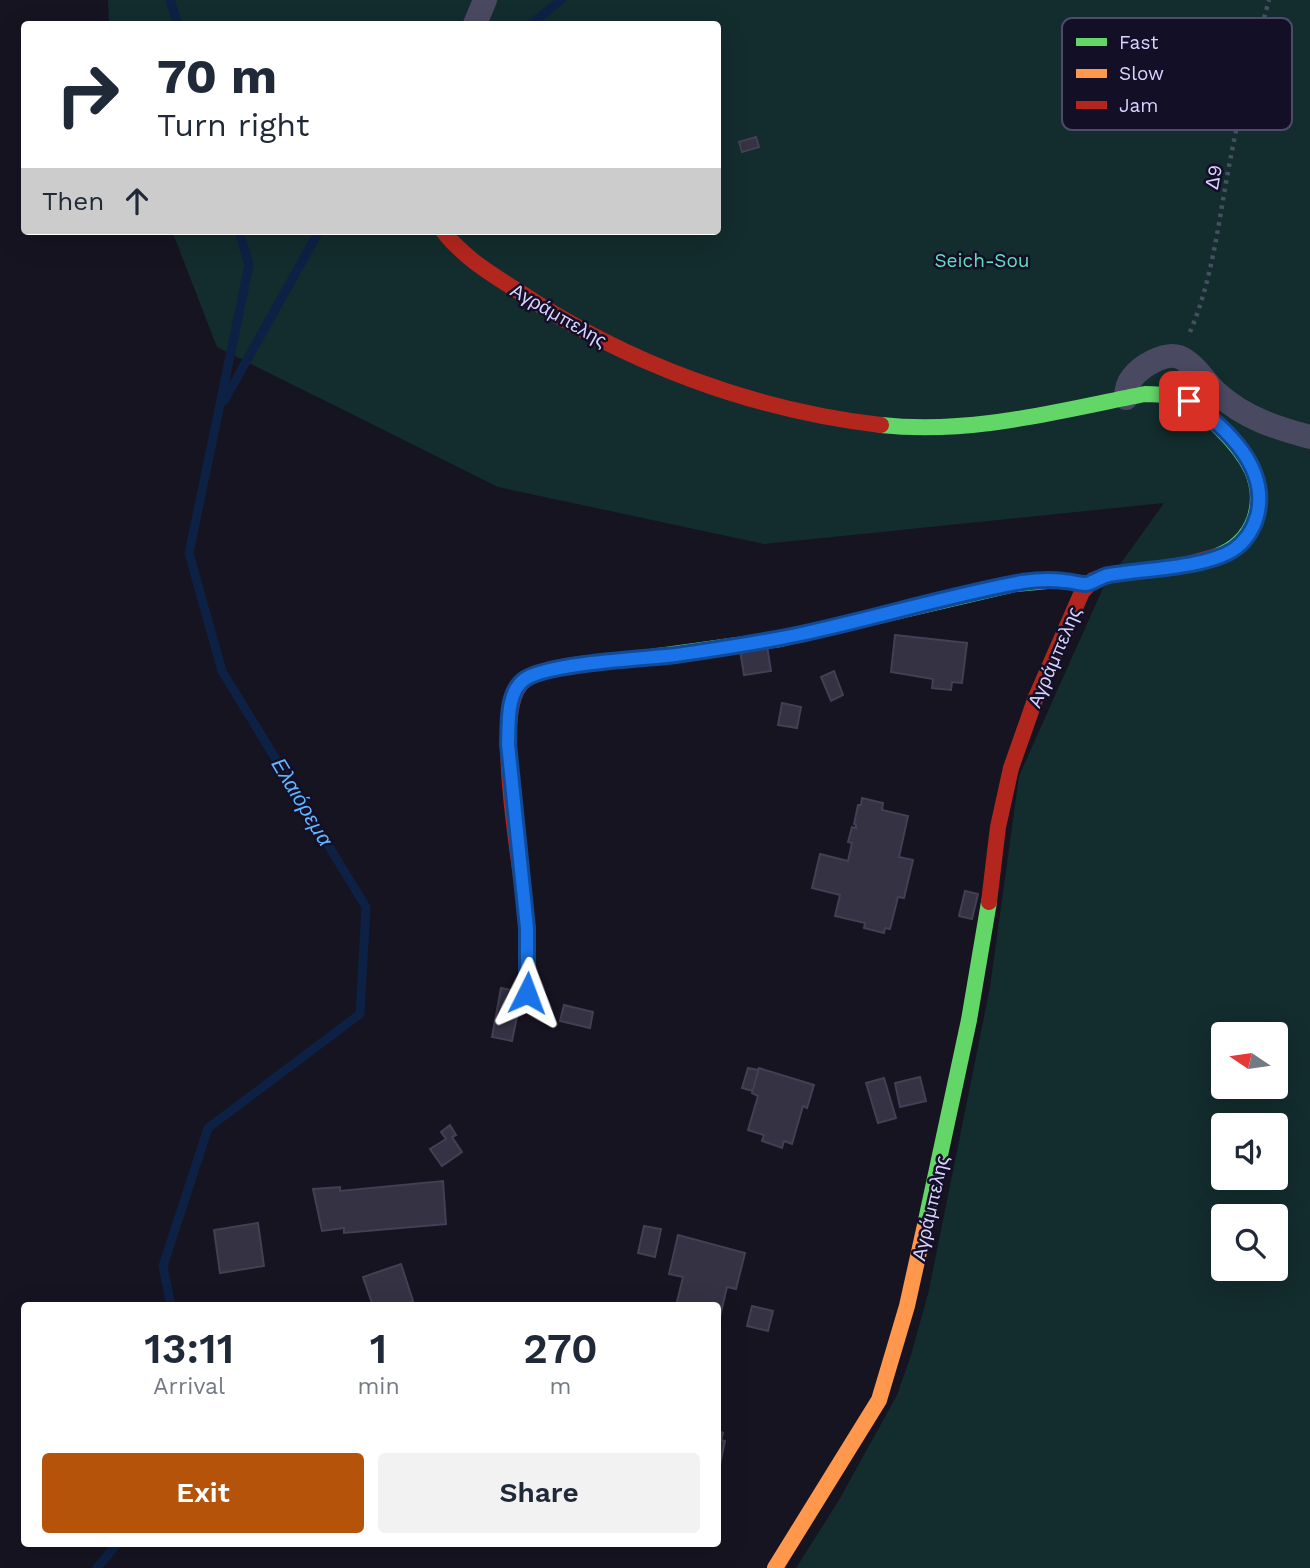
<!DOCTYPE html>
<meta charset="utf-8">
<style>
:root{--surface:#fff;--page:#f2f2f3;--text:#1f2937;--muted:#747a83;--accent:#b45309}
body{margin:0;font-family:"Work Sans",sans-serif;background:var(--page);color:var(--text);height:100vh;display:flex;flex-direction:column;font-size:26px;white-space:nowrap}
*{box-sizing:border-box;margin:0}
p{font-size:23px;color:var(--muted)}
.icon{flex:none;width:38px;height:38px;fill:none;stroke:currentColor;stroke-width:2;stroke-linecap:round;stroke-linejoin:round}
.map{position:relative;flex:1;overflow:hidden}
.details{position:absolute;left:21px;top:1302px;width:700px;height:245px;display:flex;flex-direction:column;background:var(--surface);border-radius:7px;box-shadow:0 7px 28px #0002}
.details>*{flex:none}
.guide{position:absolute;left:21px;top:21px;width:700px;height:214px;border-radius:7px;box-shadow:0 7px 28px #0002;background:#fff;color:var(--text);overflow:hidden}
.needle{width:46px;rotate:283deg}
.buttons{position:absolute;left:1211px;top:1022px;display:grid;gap:14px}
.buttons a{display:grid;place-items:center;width:77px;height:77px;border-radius:7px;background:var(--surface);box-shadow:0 7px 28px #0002;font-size:35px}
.pin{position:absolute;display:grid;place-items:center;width:60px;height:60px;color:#fff;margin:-30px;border-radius:14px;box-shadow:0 4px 10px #0006}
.me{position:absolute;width:77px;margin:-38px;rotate:3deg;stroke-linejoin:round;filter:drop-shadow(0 0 5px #0008)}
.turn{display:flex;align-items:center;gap:24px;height:147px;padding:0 21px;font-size:32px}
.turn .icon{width:91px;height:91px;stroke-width:2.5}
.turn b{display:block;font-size:49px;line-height:60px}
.then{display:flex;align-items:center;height:66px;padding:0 21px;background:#0003;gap:14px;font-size:26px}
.eta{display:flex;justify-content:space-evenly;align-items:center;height:119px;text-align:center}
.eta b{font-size:42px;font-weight:600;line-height:49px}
.cta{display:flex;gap:14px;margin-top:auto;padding:14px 21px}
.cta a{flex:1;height:80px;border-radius:7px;background:var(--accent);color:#fff;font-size:28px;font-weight:600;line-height:80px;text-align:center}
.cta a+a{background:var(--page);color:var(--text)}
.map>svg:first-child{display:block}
</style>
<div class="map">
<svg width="1310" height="1568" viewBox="0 0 1310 1568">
<rect width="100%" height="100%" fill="#161421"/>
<path fill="#132c2d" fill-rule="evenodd" d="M108 0H1310V1568H796L839 1500 897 1395 911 1355 929 1290 990 987 1019 776 1103 588 1164 503 764 544 498 487 217 347 172 231H718V24H109ZM1223 1034H1276V1087H1223ZM1223 1125H1276V1178H1223ZM1223 1216H1276V1269H1223Z"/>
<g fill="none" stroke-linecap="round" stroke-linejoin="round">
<g stroke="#0d2144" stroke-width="9">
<polyline points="170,0 178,24"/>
<polyline points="531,24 561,0"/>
<polyline points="224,401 319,231"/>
<polyline points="171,1306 163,1266 208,1128 360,1014 366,907 222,671 189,553 249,265 239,231"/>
<polyline points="97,1568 117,1544"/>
</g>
</g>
<g fill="#343243" stroke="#433f54" stroke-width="2">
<polygon points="756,137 759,147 742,152 739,142"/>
<polygon points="895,635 967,643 962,683 952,682 951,690 932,688 933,679 891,672"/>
<polygon points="767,646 771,671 744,675 740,650"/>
<polygon points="834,671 843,695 831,701 821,677"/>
<polygon points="782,703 801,707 797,728 778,725"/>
<polygon points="862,798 883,803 882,810 908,816 899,857 913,860 904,898 898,897 890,929 885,928 884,933 864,928 865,923 835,916 840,895 812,888 820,854 848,861 852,843 848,842 852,827 856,828 856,825 854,824 858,805 861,805"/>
<polygon points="965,891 978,894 972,919 959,916"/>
<polygon points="501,988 522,992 512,1041 492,1037"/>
<polygon points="564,1005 593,1012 590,1028 560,1021"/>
<polygon points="748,1068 759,1070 753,1091 742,1088"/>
<polygon points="759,1068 814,1085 807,1108 803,1106 792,1144 784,1141 782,1148 762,1141 764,1135 748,1130 758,1096 752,1093"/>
<polygon points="920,1077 926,1101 900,1107 895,1083"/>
<polygon points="884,1078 896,1118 878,1123 866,1083"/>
<polygon points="450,1125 456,1135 452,1137 462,1152 442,1166 430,1149 446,1139 441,1132"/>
<polygon points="443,1181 446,1224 344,1233 344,1228 322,1231 313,1189 340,1187 340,1191"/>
<polygon points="258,1223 264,1266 220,1273 214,1230"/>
<polygon points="644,1226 661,1229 655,1257 638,1253"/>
<polygon points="678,1235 745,1253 736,1289 727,1287 718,1325 718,1306 676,1306 683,1277 669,1274"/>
<polygon points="401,1264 413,1301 401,1306 373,1306 363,1277"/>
<polygon points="752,1306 773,1311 768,1331 747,1326"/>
<polygon points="718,1430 723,1433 721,1440 725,1441 718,1474"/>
</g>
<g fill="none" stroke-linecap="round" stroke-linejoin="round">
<path stroke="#44505f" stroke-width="4.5" stroke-dasharray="3.5 5" stroke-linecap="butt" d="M1190 332C1214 276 1219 215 1231 156 1241 103 1255 51 1269 0"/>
<g stroke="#4a4962" stroke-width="24">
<polyline points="475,24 485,0"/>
<path d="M1126 398C1126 391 1127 384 1132 378 1141 366 1165 352 1179 357 1195 363 1206 384 1218 394 1245 418 1276 428 1310 437"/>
</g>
<g stroke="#63d668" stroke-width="16">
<path d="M881 425C971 435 1058 411 1145 394 1162 394 1178 396 1192 405 1203 411 1212 420 1221 429 1246 454 1267 483 1254 520 1248 537 1234 550 1217 556"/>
<polyline points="644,658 780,639 1015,584 1058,580 1087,584"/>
<polyline points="925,1225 969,1020 989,902"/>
</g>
<polyline stroke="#ff974d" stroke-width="16" points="775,1568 879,1400 907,1306 925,1225"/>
<g stroke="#b3261e" stroke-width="16">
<path d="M443 231C463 257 491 274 518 291 626 363 752 410 881 425"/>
<polyline points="989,902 998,827 1011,768 1036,697 1082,592 1093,580 1104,576 1184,565 1217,556"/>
<path d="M527 993C529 964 528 936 525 907 521 864 490 710 524 681 548 662 614 662 644 658"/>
</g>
</g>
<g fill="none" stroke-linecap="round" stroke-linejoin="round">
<defs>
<path id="route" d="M527 993V928L508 744C509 724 506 692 525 679 549 663 642 659 676 655 717 649 759 643 801 634 875 618 947 596 1022 582 1036 580 1050 579 1064 581 1071 581 1078 584 1085 584 1092 584 1101 576 1109 575 1143 569 1205 568 1233 550 1245 542 1253 530 1257 516 1270 467 1225 427 1189 401"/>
</defs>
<use href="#route" stroke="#114b97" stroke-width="18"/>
<use href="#route" stroke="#1a73e8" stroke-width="12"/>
</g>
<g text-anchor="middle" stroke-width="5" stroke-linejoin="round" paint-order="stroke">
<g font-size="19" fill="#d9d4ff" stroke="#130f26">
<text transform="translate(1213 177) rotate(-80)" y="7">Δ9</text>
<text transform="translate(559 315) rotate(30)" y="7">Αγράμπελης</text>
<text transform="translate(1054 657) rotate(-67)" y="7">Αγράμπελης</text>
<text transform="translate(930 1208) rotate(-77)" y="7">Αγράμπελης</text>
</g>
<g font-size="19" fill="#5fe0c0" stroke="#130f26">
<text x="982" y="267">Seich-Sou</text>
</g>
<g font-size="21" font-style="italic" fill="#62b6ff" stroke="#130f26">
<text transform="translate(302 802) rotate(59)" y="7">Ελαιόρεμα</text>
</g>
</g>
<rect x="1062" y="18" width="230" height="112" rx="10" fill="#130f26" stroke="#4e4a67" stroke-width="2"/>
<rect x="1076" y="38" width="31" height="8" fill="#63d668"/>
<rect x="1076" y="69" width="31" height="9" fill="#ff974d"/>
<rect x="1076" y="101" width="31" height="8" fill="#b3261e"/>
<g font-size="19" fill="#d9d4ff">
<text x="1119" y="49">Fast</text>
<text x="1119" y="80">Slow</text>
<text x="1119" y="112">Jam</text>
</g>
</svg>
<div class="buttons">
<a><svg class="needle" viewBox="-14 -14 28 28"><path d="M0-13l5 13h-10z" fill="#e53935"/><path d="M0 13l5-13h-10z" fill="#747a83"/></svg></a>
<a><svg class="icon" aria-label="sound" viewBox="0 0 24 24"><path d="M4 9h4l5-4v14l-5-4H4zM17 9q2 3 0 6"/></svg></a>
<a><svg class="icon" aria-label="search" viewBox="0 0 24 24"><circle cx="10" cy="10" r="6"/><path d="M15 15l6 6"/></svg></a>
</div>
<div class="pin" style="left:1189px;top:401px;background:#d93025"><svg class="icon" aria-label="arrive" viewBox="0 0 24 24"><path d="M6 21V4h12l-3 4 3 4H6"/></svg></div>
<svg class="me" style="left:527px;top:993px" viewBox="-20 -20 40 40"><path d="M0-17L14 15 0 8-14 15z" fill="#1a73e8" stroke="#fff" stroke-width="4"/></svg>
<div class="guide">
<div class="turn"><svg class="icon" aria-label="right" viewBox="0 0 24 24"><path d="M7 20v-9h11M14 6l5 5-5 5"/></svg><div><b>70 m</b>Turn right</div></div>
<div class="then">Then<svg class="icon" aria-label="ahead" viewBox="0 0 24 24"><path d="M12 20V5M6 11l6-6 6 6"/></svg></div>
</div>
<section class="details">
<div class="eta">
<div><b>13:11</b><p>Arrival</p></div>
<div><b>1</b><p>min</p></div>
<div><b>270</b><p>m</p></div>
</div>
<div class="cta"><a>Exit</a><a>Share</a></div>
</section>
</div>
